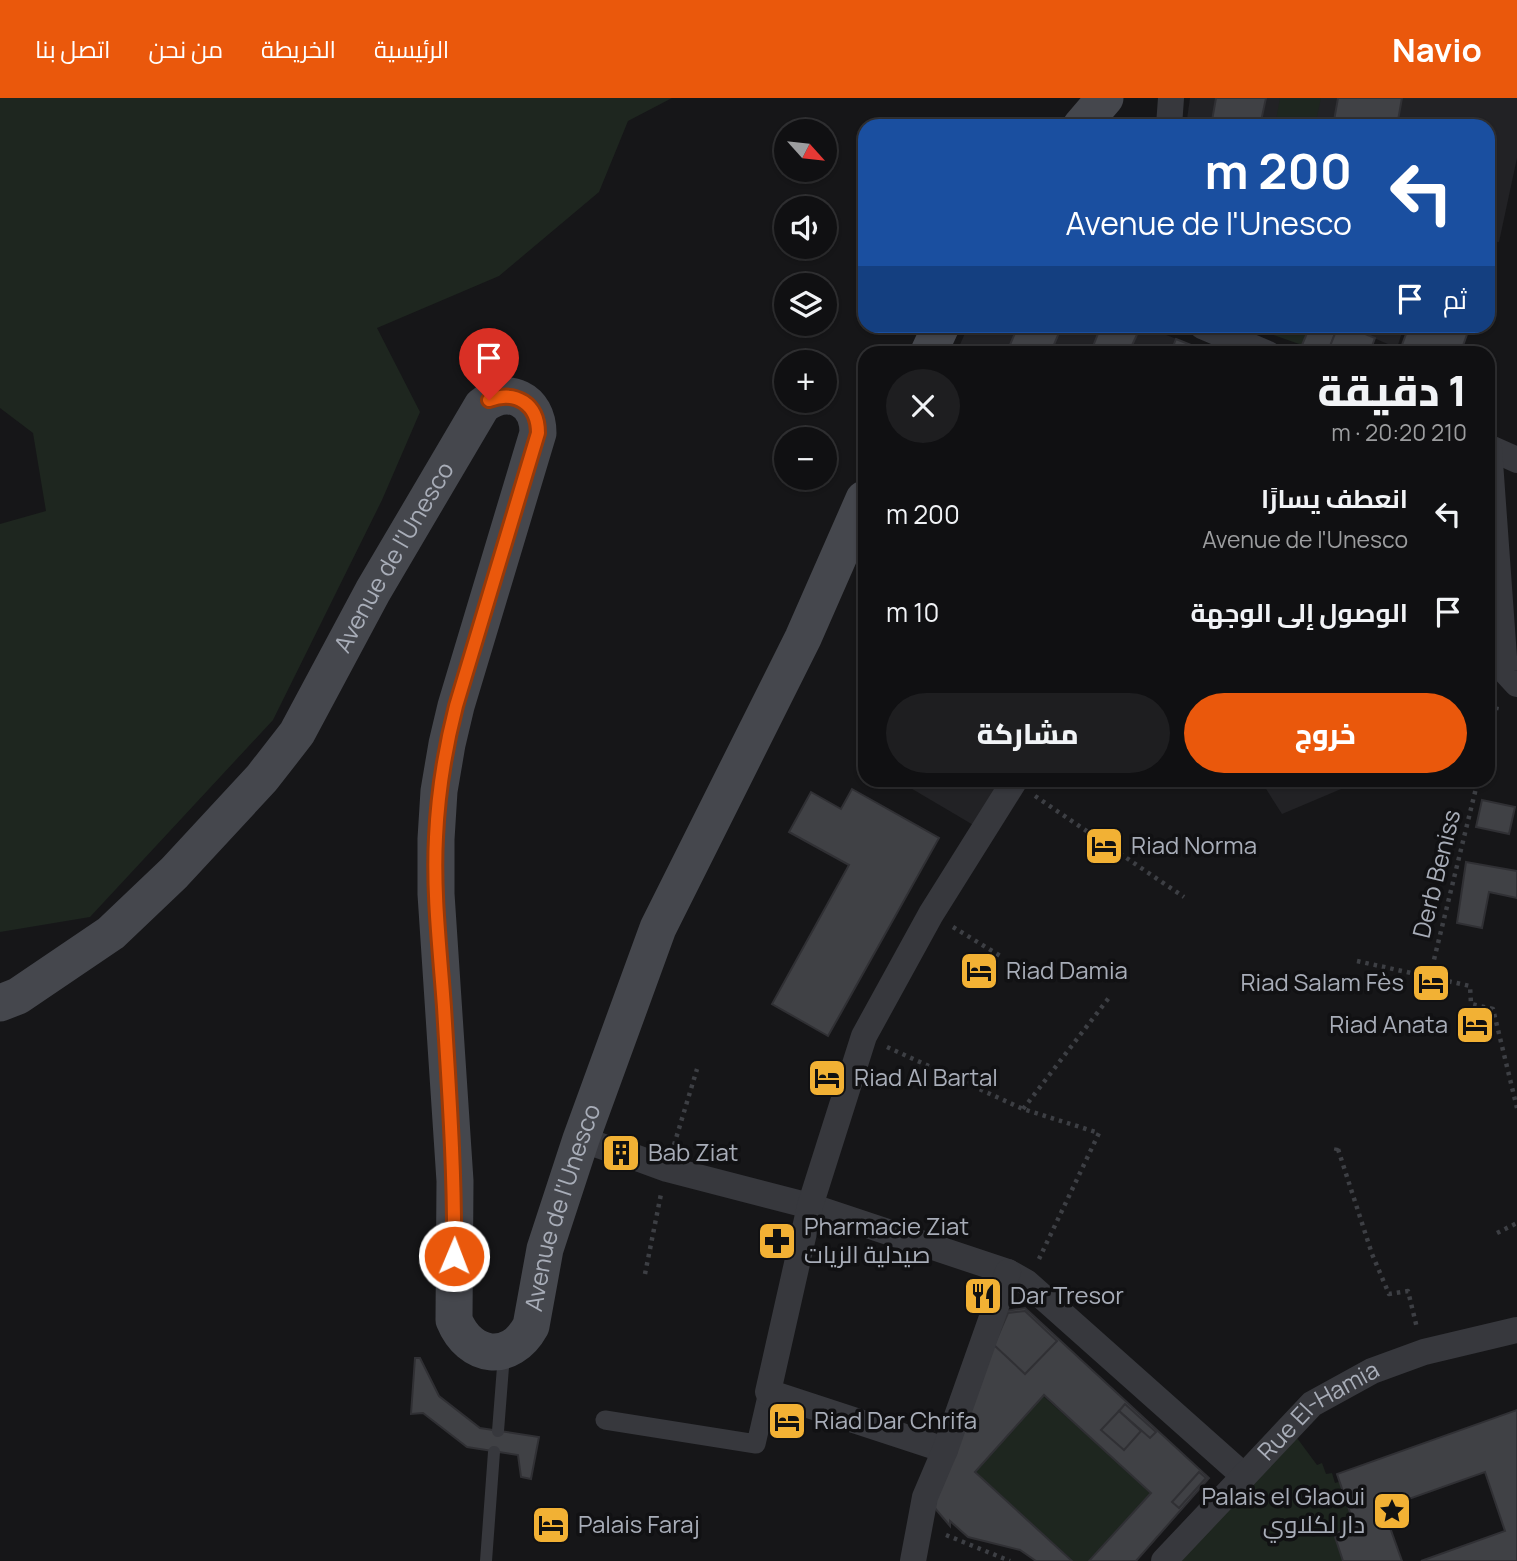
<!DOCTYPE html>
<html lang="ar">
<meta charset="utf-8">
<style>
:root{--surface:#101012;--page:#1e1e20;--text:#f1f3f6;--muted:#9c9d9f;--line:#303032;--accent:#ea580c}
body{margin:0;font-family:Manrope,Cairo,sans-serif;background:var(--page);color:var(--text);direction:rtl;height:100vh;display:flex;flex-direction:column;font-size:26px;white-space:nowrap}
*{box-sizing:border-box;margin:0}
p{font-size:23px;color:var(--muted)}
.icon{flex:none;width:38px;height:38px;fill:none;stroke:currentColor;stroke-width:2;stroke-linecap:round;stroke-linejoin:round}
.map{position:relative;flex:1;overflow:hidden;direction:ltr}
.side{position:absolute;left:858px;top:248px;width:637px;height:441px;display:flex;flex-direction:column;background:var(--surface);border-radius:21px;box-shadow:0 2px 5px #0004,0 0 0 2px var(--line);direction:rtl}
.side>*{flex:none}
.hud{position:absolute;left:858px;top:21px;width:637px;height:214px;border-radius:21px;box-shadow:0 2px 5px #0004,0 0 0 2px var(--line);direction:rtl;background:#1a4fa0;color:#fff;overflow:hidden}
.needle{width:46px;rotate:117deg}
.controls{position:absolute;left:774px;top:21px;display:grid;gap:14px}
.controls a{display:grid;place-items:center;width:63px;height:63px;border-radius:50%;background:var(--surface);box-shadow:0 2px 5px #0004,0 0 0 2px var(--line);font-size:35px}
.pin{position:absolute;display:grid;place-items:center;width:60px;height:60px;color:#fff;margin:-72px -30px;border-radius:50% 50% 50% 0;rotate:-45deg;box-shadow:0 0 7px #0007}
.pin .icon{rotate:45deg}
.me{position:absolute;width:77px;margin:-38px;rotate:1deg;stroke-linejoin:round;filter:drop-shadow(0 0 5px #0008)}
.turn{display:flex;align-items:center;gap:24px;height:147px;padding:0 28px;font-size:32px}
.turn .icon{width:91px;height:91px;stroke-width:2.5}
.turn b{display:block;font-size:49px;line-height:60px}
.then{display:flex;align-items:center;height:66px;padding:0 28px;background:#0003;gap:14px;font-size:26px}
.round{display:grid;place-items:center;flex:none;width:74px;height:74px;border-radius:37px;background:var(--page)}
.headline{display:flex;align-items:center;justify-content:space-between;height:119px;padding:0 28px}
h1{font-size:42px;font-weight:800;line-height:52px}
.action{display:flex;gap:14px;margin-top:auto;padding:14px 28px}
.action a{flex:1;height:80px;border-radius:42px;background:var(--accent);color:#fff;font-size:28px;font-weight:800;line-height:80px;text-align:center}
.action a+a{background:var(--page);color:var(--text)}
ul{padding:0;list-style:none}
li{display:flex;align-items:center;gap:21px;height:98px;padding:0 28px}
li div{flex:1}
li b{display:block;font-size:26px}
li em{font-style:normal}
header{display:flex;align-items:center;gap:42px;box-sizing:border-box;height:98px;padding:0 35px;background:var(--accent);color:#fff}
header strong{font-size:33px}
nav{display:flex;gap:38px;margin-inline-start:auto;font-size:24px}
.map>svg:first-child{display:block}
</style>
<header>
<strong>Navio</strong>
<nav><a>الرئيسية</a><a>الخريطة</a><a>من نحن</a><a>اتصل بنا</a></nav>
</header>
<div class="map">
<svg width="1517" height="1463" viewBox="0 0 1517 1463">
<rect width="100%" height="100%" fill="#161618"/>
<g fill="#222225">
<polygon points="1190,0 1517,0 1517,60 1499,144 1488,143 1488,28 1186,28"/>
<polygon points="968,228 1143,228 1213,255 956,256"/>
<polygon points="1346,228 1404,228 1397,250"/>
<polygon points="897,682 1002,683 975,728"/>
<polygon points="1261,683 1360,683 1282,716"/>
</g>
<g fill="#1e261f">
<polygon points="0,0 672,0 628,23 599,94 499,178 377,230 420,314 382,402 273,622 90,819 0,834 0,426 46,413 33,335 0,310"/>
<polygon points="1280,0 1321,0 1315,28 1275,28"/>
<polygon points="1248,228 1310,228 1302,247"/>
<polygon points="1043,1298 1152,1394 1088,1463 1073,1463 975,1374"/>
<polygon points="1297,1340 1317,1367 1322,1365 1326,1376 1332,1375 1335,1385 1346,1382 1365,1435 1350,1463 1172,1463"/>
</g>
<g fill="#404145" stroke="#303034" stroke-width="2">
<polygon points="1216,0 1266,0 1260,28 1211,28"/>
<polygon points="1338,0 1402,0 1397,28 1333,28"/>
<polygon points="1018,228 1062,228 1050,256 1006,256"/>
<polygon points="1101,228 1141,228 1128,256 1090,256"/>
<polygon points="1310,228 1338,228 1327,256 1302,247"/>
<polygon points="1338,228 1346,228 1375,240 1369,256 1327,256"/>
<polygon points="1409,228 1470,228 1460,256 1424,256 1402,247"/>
<polygon points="1176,241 1211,255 1170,256"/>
<polygon points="852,691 939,740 828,938 772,906 849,767 789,734 811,694 841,711"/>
<polygon points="1482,702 1515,709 1509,736 1476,729"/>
<polygon points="1466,764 1517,773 1517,800 1489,794 1482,830 1457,825"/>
<polygon points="619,1038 631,1042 622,1070 611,1067"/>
<polygon points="1025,1210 1209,1380 1136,1463 1089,1463 1151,1395 1044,1297 975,1374 1072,1463 1036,1463 1020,1452 968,1439 950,1423 950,1428 928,1402 1006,1213"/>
<polygon points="1025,1213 1057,1243 1025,1276 994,1247 1008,1215"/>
<polygon points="415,1260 420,1260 439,1298 480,1330 539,1339 531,1381 521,1379 518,1357 467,1349 423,1315 411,1316"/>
<polygon points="1125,1306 1156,1334 1150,1340 1119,1313"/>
<polygon points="1517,1312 1517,1463 1421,1463 1505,1433 1485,1374 1383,1410 1402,1463 1343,1463 1334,1436 1355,1429 1337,1376"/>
<polygon points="1119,1313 1141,1333 1124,1352 1101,1332"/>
<polygon points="1199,1374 1206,1380 1179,1410 1172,1404"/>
</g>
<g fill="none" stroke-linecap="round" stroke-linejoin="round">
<g stroke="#3d3f44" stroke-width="4.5" stroke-dasharray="3.5 5" stroke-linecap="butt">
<polyline points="1488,645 1498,604"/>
<polyline points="1035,698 1184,799"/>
<polyline points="953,829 1002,859"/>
<polyline points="1357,863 1470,888 1471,906 1493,911 1517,1010"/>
<polyline points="1430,878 1478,682"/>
<polyline points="887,949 1023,1011 1099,1035 1039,1161"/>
<polyline points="1023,1011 1111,897"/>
<polyline points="674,1047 697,971"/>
<polyline points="1336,1053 1337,1048 1372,1156 1389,1196 1408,1193 1417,1230"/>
<polyline points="1497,1135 1517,1125"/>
<polyline points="645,1176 661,1096"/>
<polyline points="946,1437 1010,1463"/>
</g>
<g stroke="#37383d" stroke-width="12">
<polyline points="498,1333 504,1256"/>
<polyline points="486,1463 494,1354"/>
</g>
<polyline stroke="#37383d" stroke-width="19" points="605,1322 756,1346 768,1294"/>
<g stroke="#37383d" stroke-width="26">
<polyline points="1169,28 1171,0"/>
<polyline points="1202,228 1268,256"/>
<polyline points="1488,349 1517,362"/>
<polyline points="1489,350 1505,573 1517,586"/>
<polyline points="581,1041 615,1053"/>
<polyline points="626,1056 667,1071 810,1108 1008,1174 1026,1184 1244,1378"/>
<polyline points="945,1352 768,1294 810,1108 864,938 931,816 1015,682"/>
<polyline points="913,1463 925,1399 945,1352 1008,1174"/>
<path id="s1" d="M1164 1463 1312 1306 1372 1273 1424 1254 1517 1232"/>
</g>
<g stroke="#45474d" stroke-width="37">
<polyline points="1081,28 1105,0"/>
<polyline points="928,256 941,228"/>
<path id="s2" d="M0 905 18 898 111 835 174 775 262 680 297 635 373 493 482 308C508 287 538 301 538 335L456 608 447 646 439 693 436 741V796L455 1083 454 1222C470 1261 510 1266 531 1228L545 1151 581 1041 658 830 803 540 864 401"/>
</g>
</g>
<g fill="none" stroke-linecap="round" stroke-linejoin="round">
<defs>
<path id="route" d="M454 1158C455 1075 449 992 444 909 440 853 433 795 436 739 438 695 445 651 456 608L538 335C538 306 516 292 489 302"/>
</defs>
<use href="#route" stroke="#983908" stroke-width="18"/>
<use href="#route" stroke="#ea580c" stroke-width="12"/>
</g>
<defs>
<symbol id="hotel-square" viewBox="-11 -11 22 22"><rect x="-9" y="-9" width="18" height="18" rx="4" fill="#f2b134" stroke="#111113"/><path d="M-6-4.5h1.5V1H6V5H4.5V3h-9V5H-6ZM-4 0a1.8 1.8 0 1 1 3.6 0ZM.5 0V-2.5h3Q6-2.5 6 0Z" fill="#111"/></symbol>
<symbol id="building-square" viewBox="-11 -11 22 22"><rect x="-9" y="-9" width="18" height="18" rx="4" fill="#f2b134" stroke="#111113"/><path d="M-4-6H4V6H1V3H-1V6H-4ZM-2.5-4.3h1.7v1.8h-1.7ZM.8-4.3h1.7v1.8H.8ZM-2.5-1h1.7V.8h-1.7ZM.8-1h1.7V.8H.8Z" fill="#111"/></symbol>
<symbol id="pharmacy-square" viewBox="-11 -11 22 22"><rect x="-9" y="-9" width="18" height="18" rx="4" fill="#f2b134" stroke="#111113"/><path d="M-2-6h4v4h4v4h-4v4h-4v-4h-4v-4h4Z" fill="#111"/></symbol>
<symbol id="restaurant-square" viewBox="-11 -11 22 22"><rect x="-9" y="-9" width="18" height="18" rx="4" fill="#f2b134" stroke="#111113"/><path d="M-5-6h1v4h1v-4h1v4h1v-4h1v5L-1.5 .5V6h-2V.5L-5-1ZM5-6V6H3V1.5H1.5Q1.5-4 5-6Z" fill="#111"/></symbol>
<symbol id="sight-square" viewBox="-11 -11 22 22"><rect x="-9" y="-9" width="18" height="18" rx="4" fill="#f2b134" stroke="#111113"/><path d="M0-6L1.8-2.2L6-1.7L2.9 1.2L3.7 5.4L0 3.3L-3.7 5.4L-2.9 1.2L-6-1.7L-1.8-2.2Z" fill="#111"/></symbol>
</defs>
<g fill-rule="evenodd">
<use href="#hotel-square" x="1082" y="726" width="44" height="44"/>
<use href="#hotel-square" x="957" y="851" width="44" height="44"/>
<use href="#hotel-square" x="1409" y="863" width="44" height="44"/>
<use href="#hotel-square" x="1453" y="905" width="44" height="44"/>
<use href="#hotel-square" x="805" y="958" width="44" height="44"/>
<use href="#building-square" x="599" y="1033" width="44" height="44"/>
<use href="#pharmacy-square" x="755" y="1121" width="44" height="44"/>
<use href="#restaurant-square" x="961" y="1176" width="44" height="44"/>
<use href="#hotel-square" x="765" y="1301" width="44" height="44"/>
<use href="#sight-square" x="1370" y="1391" width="44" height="44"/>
<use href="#hotel-square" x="529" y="1405" width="44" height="44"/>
</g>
<g text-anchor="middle" stroke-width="7" stroke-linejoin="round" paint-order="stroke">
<g font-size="24" fill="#a8adb8" stroke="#111113">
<text dy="8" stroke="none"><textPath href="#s2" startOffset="606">Avenue de l'Unesco</textPath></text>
<text transform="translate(1437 776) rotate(-76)" y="8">Derb Beniss</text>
<text dy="8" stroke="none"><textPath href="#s2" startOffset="1988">Avenue de l'Unesco</textPath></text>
<text dy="8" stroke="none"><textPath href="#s1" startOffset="217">Rue El-Hamia</textPath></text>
</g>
<g font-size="24" fill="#a8adb8" stroke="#111113" text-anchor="start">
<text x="1131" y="756">Riad Norma</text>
<text x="1006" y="881">Riad Damia</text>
<text x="1404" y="893" text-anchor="end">Riad Salam Fès</text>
<text x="1448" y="935" text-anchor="end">Riad Anata</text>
<text x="854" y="988">Riad Al Bartal</text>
<text x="648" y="1063">Bab Ziat</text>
<text x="804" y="1137">Pharmacie Ziat<tspan x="804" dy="28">صيدلية الزيات</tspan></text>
<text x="1010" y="1206">Dar Tresor</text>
<text x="814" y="1331">Riad Dar Chrifa</text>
<text x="1365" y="1407" text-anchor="end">Palais el Glaoui<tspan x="1365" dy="28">دار لكلاوي</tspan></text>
<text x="578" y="1435">Palais Faraj</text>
</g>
</g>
</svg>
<div class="controls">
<a><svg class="needle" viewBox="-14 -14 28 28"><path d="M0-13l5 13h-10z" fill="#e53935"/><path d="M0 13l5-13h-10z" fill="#9c9d9f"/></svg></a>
<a><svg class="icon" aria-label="sound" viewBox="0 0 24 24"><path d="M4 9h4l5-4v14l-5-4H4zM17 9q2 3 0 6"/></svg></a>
<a><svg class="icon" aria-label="layers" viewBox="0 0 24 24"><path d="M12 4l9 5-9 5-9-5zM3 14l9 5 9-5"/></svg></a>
<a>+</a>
<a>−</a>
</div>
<div class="pin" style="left:489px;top:302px;background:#d93025"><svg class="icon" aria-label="arrive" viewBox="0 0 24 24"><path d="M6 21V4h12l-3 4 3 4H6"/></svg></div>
<svg class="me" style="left:454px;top:1158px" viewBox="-20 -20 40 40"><circle r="17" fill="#ea580c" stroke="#fff" stroke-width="3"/><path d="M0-11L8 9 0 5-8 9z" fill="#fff"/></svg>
<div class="hud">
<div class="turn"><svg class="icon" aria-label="left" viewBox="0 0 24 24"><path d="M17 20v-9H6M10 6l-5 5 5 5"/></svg><div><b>200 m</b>Avenue de l'Unesco</div></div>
<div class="then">ثم<svg class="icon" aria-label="arrive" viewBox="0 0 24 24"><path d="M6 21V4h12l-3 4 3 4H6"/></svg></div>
</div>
<section class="side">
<div class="headline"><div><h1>1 دقيقة</h1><p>210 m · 20:20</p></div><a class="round"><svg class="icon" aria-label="close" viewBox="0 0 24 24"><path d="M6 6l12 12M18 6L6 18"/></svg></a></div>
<ul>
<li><svg class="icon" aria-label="left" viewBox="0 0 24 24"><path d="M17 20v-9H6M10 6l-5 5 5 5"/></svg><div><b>انعطف يسارًا</b><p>Avenue de l'Unesco</p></div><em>200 m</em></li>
<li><svg class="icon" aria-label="arrive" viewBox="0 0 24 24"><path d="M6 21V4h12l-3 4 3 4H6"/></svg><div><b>الوصول إلى الوجهة</b></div><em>10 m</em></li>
</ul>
<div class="action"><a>خروج</a><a>مشاركة</a></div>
</section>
</div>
